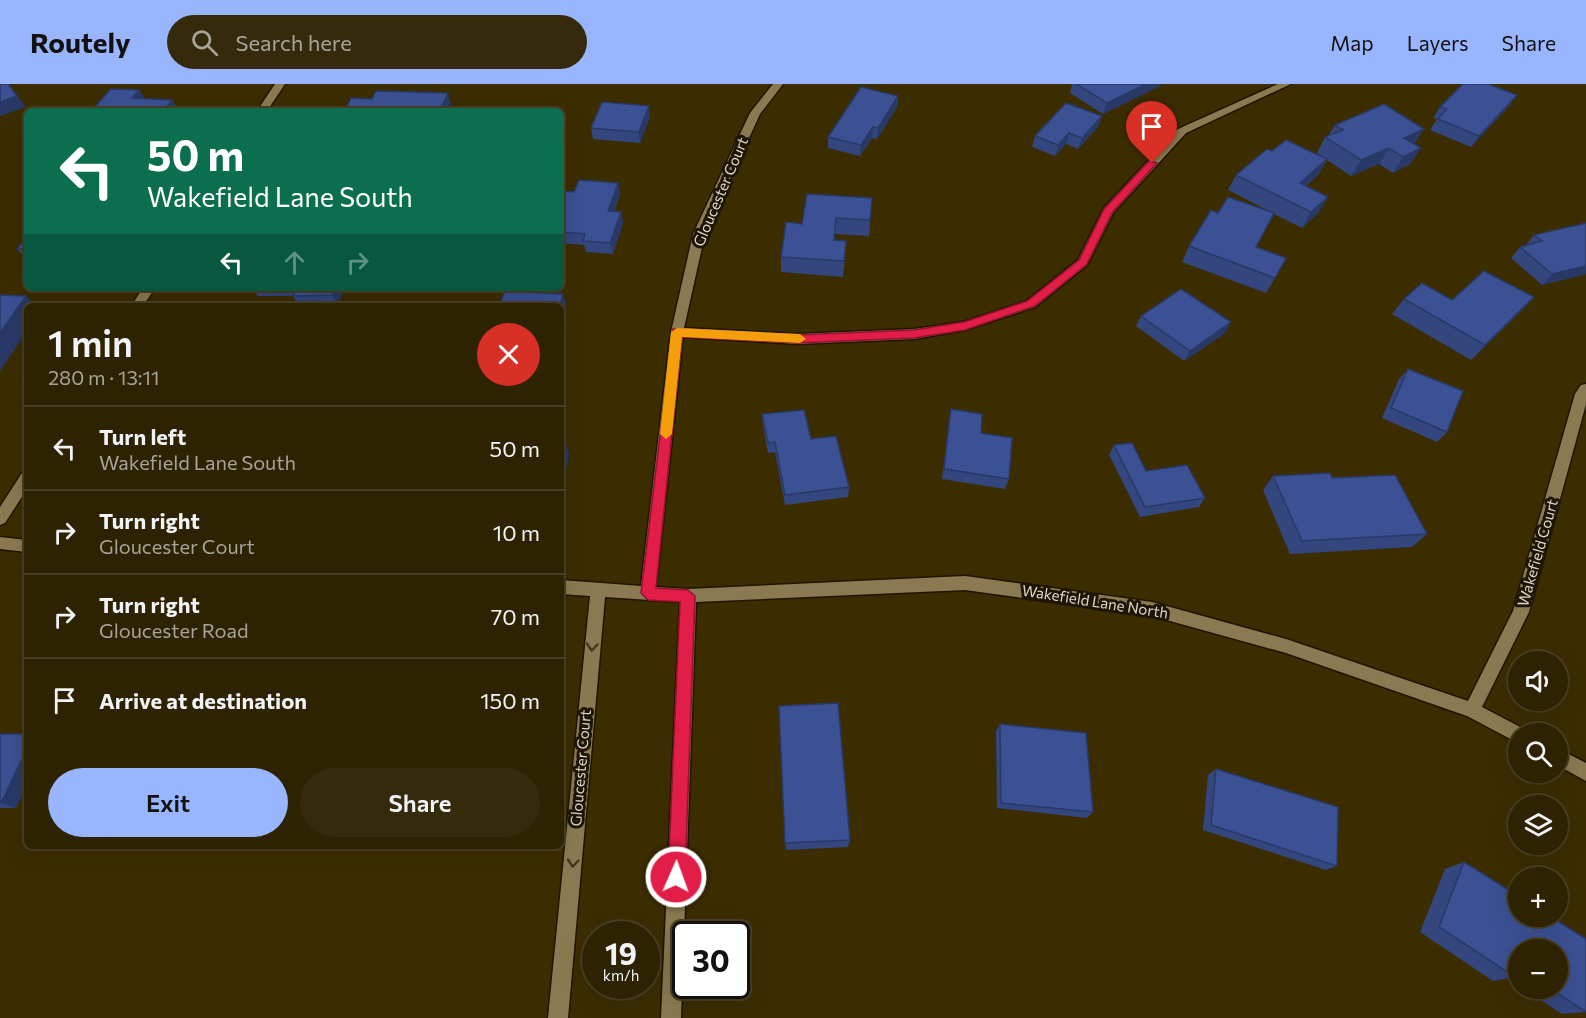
<!DOCTYPE html>
<meta charset="utf-8">
<style>
:root{--surface:#2d2201;--page:#352a0b;--text:#f1f3f6;--muted:#a7a499;--line:#483f23;--accent:#99b5fd}
body{margin:0;font-family:Commissioner,sans-serif;background:var(--page);color:var(--text);height:100vh;display:flex;flex-direction:column;font-size:22px;white-space:nowrap}
*{box-sizing:border-box;margin:0}
p{font-size:20px;color:var(--muted)}
.icon{flex:none;width:33px;height:33px;fill:none;stroke:currentColor;stroke-width:2;stroke-linecap:round;stroke-linejoin:round}
.map{position:relative;flex:1;overflow:hidden}
.side{position:absolute;left:24px;top:219px;width:540px;height:546px;display:flex;flex-direction:column;background:var(--surface);border-radius:9px;box-shadow:0 6px 24px #0002,0 0 0 2px var(--line)}
.side>*{flex:none}
.top-card{position:absolute;left:24px;top:24px;width:540px;height:183px;border-radius:9px;box-shadow:0 6px 24px #0002,0 0 0 2px var(--line);background:#0b6e4f;color:#fff;overflow:hidden}
.tools{position:absolute;left:1508px;top:567px;display:grid;gap:12px}
.tools a{display:grid;place-items:center;width:60px;height:60px;border-radius:50%;background:var(--surface);box-shadow:0 6px 24px #0002,0 0 0 2px var(--line);font-size:30px}
.speed{position:absolute;left:582px;top:837px;display:flex;gap:12px;font-size:30px;font-weight:700;text-align:center}
.speed>*{display:grid;place-content:center;width:78px;height:78px;border-radius:50%;background:var(--surface);box-shadow:0 6px 24px #0002,0 0 0 2px var(--line);line-height:1}
.speed small{font-size:15px;font-weight:400}
.speed .limit{border:3px solid #111;border-radius:9px;background:#fff;color:#111}
.pin{position:absolute;display:grid;place-items:center;width:51px;height:51px;color:#fff;margin:-62px -26px;border-radius:50% 50% 50% 0;rotate:-45deg;box-shadow:0 0 6px #0007}
.pin .icon{rotate:45deg}
.me{position:absolute;width:66px;margin:-33px;rotate:2deg;stroke-linejoin:round;filter:drop-shadow(0 0 4px #0008)}
.turn{display:flex;align-items:center;gap:21px;height:126px;padding:0 24px;font-size:27px}
.turn .icon{width:78px;height:78px;stroke-width:2.5}
.turn b{display:block;font-size:42px;line-height:51px}
.lanes{display:flex;align-items:center;height:57px;padding:0 24px;background:#0003;justify-content:center;gap:30px;direction:ltr}
.lanes .off{opacity:.35}
.round{display:grid;place-items:center;flex:none;width:63px;height:63px;border-radius:32px;background:var(--page)}
.head{display:flex;align-items:center;justify-content:space-between;height:102px;padding:0 24px}
h1{font-size:36px;font-weight:600;line-height:45px}
.primary-button{display:flex;gap:12px;margin-top:auto;padding:12px 24px}
.primary-button a{flex:1;height:69px;border-radius:36px;background:var(--accent);color:#111;font-size:24px;font-weight:600;line-height:69px;text-align:center}
.primary-button a+a{background:var(--page);color:var(--text)}
ul{padding:0;list-style:none}
li{display:flex;align-items:center;gap:18px;height:84px;padding:0 24px;border-top:2px solid var(--line)}
li div{flex:1}
li b{display:block;font-size:22px}
li em{font-style:normal}
header{display:flex;align-items:center;gap:36px;box-sizing:border-box;height:84px;padding:0 30px;background:var(--accent);color:#111}
header strong{font-size:28px}
nav{display:flex;gap:33px;margin-inline-start:auto;font-size:21px}
.search{width:420px;height:54px;background:var(--page);display:flex;align-items:center;gap:15px;box-sizing:border-box;padding:0 21px;border-radius:33px;color:var(--muted);font-size:22px}
.map>svg:first-child{display:block}
</style>
<header>
<strong>Routely</strong>
<div class="search"><svg class="icon" aria-label="search" viewBox="0 0 24 24"><circle cx="10" cy="10" r="6"/><path d="M15 15l6 6"/></svg>Search here</div>
<nav><a>Map</a><a>Layers</a><a>Share</a></nav>
</header>
<div class="map">
<svg width="1586" height="934" viewBox="0 0 1586 934">
<rect width="100%" height="100%" fill="#3c2d01"/>
<g fill="none" stroke-linecap="round" stroke-linejoin="round">
<defs>
<g id="street">
<polygon points="275,0 285,0 267,27 257,27"/>
<polygon points="773,0 783,0 760,30 705,150 684,244 797,250 914,245 964,238 1027,217 1078,176 1104,124 1178,45 1278,0 1291,0 1186,49 1113,129 1087,181 1035,223 965,246 914,255 797,260 683,253 656,503 688,505 965,492 1152,518 1286,555 1468,617 1513,527 1575,310 1581,301 1586,300 1586,320 1529,528 1482,623 1524,645 1526,650 1518,650 1518,659 1467,632 1286,569 1152,532 965,506 696,518 681,934 661,934 680,518 605,513 568,934 548,934 590,512 561,510 561,496 641,502 671,248 693,150 750,29"/>
<polygon points="143,204 155,204 143,222 131,222"/>
<polygon points="27,387 27,405 5,439 0,441 0,423 22,389"/>
<polygon points="0,453 27,456 27,468 0,465"/>
<polygon points="1557,664 1586,679 1586,697 1557,681"/>
</g>
</defs>
<use href="#street" stroke="#201500" stroke-width="3"/>
<use href="#street" fill="#8b7a51" fill-rule="evenodd"/>
</g>
<g fill="#33467e">
<polygon points="1072,0 1161,0 1160,2 1103,30 1070,9"/>
<polygon points="139,6 145,15 179,27 94,27 93,25"/>
<polygon points="1517,11 1509,22 1471,63 1430,46 1437,35 1433,34 1440,23"/>
<polygon points="898,12 897,23 877,55 872,54 860,72 828,64 828,53"/>
<polygon points="451,20 448,27 345,27"/>
<polygon points="1102,32 1098,43 1078,65 1066,60 1055,72 1032,63 1035,52"/>
<polygon points="650,33 640,59 593,55 591,44"/>
<polygon points="1335,41 1424,45 1414,60 1421,64 1410,80 1393,89 1379,80 1351,92 1327,76 1318,91 1306,102 1328,113 1318,129 1302,144 1274,130 1256,163 1275,194 1266,209 1182,178 1189,162 1218,129 1273,129 1228,106 1236,91 1322,73 1317,69 1325,53 1328,52"/>
<polygon points="618,99 620,110 614,128 621,128 623,139 613,170 586,168 584,161 561,159 561,107 574,108"/>
<polygon points="872,114 869,152 835,150 835,156 845,173 843,193 781,188 781,173 802,140"/>
<polygon points="1534,151 1586,190 1542,201 1511,174 1520,163 1525,162"/>
<polygon points="17,165 27,165 27,176"/>
<polygon points="252,204 344,204 338,221 299,222 293,212 258,212"/>
<polygon points="1404,215 1452,216 1519,229 1471,276 1392,230"/>
<polygon points="1141,232 1225,249 1184,277 1136,242"/>
<polygon points="1408,285 1447,348 1437,358 1382,334 1399,295"/>
<polygon points="951,325 981,349 1009,395 1005,405 942,395 949,335"/>
<polygon points="762,330 811,355 849,403 848,413 785,421 775,368 768,369 763,341"/>
<polygon points="1114,361 1146,387 1205,414 1199,423 1140,433 1109,371"/>
<polygon points="1273,392 1332,394 1427,450 1412,463 1290,470 1263,406"/>
<polygon points="779,622 850,756 848,763 786,766"/>
<polygon points="1000,640 1093,728 1087,734 997,724 996,647"/>
<polygon points="0,650 16,724 0,724"/>
<polygon points="1216,685 1337,782 1326,786 1203,746 1208,691"/>
<polygon points="1464,778 1550,832 1586,928 1562,930 1530,909 1531,904 1557,904 1557,866 1518,866 1518,892 1493,897 1420,848 1445,785"/>
</g>
<g fill="#293967">
<polygon points="8,0 26,23 0,32 0,18"/>
<polygon points="1146,0 1161,0 1160,2 1103,30 1107,19"/>
<polygon points="139,6 146,17 132,14"/>
<polygon points="448,9 451,20 448,27 441,27 440,26"/>
<polygon points="1517,11 1509,22 1471,63 1479,52"/>
<polygon points="898,12 897,23 877,55 878,44"/>
<polygon points="172,16 179,27 164,27"/>
<polygon points="649,22 650,33 640,59 639,48"/>
<polygon points="1102,32 1098,43 1078,65 1082,54"/>
<polygon points="873,43 872,54 860,72 861,61"/>
<polygon points="1424,45 1414,60 1404,54"/>
<polygon points="1069,49 1066,60 1055,72 1058,61"/>
<polygon points="1389,64 1379,80 1351,92 1361,76"/>
<polygon points="1421,64 1410,80 1393,89 1403,73"/>
<polygon points="1327,75 1318,91 1291,115 1300,99"/>
<polygon points="618,99 620,110 611,138 608,127"/>
<polygon points="1328,113 1318,129 1302,144 1311,128"/>
<polygon points="621,128 623,139 613,170 610,159"/>
<polygon points="1586,182 1586,190 1542,201 1552,190"/>
<polygon points="334,204 344,204 338,221 332,211"/>
<polygon points="563,210 566,221 561,239 561,222 560,222"/>
<polygon points="26,212 36,222 27,222 27,247 0,287 0,249"/>
<polygon points="1534,213 1519,229 1471,276 1485,261"/>
<polygon points="1231,238 1225,249 1184,277 1190,267"/>
<polygon points="566,361 569,371 561,414 561,385"/>
<polygon points="27,665 27,702 16,724 1,719"/>
</g>
<g fill="#3b5193" stroke="#293967" stroke-width="1.5">
<polygon points="0,0 8,0 17,12 0,18"/>
<polygon points="1076,0 1146,0 1107,19"/>
<polygon points="1463,0 1488,0 1517,11 1479,52 1438,35 1447,25 1440,23"/>
<polygon points="861,3 898,12 878,44 873,43 861,61 828,53"/>
<polygon points="111,5 139,6 132,14 172,16 164,27 125,27 93,25"/>
<polygon points="376,7 448,9 440,26 388,24 387,27 345,27 351,14 372,15"/>
<polygon points="602,18 649,22 639,48 591,44"/>
<polygon points="1066,19 1102,32 1082,54 1069,49 1058,61 1035,52"/>
<polygon points="1384,20 1424,45 1404,54 1421,64 1403,73 1389,64 1361,76 1325,53 1343,46 1335,41"/>
<polygon points="1286,56 1327,75 1300,99 1328,113 1311,128 1236,91 1267,65 1272,67"/>
<polygon points="579,96 618,99 608,127 621,128 610,159 583,157 585,150 561,148 561,107 574,108"/>
<polygon points="807,110 872,114 870,136 836,134 834,156 846,157 844,177 781,173 786,138 802,140"/>
<polygon points="1228,113 1274,129 1256,163 1286,174 1275,194 1189,162 1211,126 1218,129"/>
<polygon points="1586,139 1586,182 1552,190 1520,163 1542,157 1534,151"/>
<polygon points="27,152 27,165 17,165"/>
<polygon points="1484,187 1534,213 1485,261 1404,215 1422,199 1452,216"/>
<polygon points="296,204 334,204 332,211 293,212"/>
<polygon points="1181,205 1231,238 1190,267 1141,232"/>
<polygon points="505,207 563,210 560,222 499,222"/>
<polygon points="0,211 26,212 0,249"/>
<polygon points="1408,285 1463,307 1447,348 1391,324"/>
<polygon points="951,325 982,330 981,349 1012,354 1009,395 944,385"/>
<polygon points="804,326 811,355 836,352 849,403 785,411 775,358 768,359 762,330"/>
<polygon points="1132,359 1146,387 1187,381 1205,414 1145,423 1114,361"/>
<polygon points="561,361 566,361 561,385"/>
<polygon points="1330,389 1332,394 1395,391 1427,450 1302,457 1273,392"/>
<polygon points="838,619 850,756 785,759 779,622"/>
<polygon points="1000,640 1086,649 1093,728 1001,719"/>
<polygon points="0,650 27,650 27,665 1,719 0,719"/>
<polygon points="1216,685 1338,723 1337,782 1211,741"/>
<polygon points="1464,778 1518,812 1518,832 1550,832 1586,855 1586,928 1553,906 1554,904 1557,904 1557,892 1559,885 1557,884 1557,866 1518,866 1518,886 1515,893 1439,843"/>
</g>
<defs><path id="oneway-chevron" d="M-2-3.5L2.5 0L-2 3.5" fill="none" stroke-width="1.6" stroke-linecap="round" stroke-linejoin="round" transform="scale(1.5)"/></defs>
<g stroke="#443920">
<use href="#oneway-chevron" transform="translate(592 563) rotate(95)"/>
<use href="#oneway-chevron" transform="translate(573 779) rotate(95)"/>
</g>
<polygon fill="#e11d48" stroke="#92132f" stroke-width="1.5" points="1149,77 1157,79 1112,129 1087,180 1035,222 965,246 914,254 797,259 682,253 656,504 688,506 695,512 685,793 682,799 676,802 670,799 668,793 680,518 648,516 641,509 673,245 797,251 914,246 964,238 1027,217 1079,176 1104,125"/>
<polygon fill="#f59e0b" points="677,244 800,250 806,255 800,259 682,253 672,350 666,355 660,350 671,248"/>
<g text-anchor="middle" stroke-width="6" stroke-linejoin="round" paint-order="stroke">
<g font-size="15" fill="#e0d7c2" stroke="#1d1606">
<text transform="translate(721 108) rotate(-67)" y="5">Gloucester Court</text>
<text transform="translate(1538 469) rotate(-74)" y="5">Wakefield Court</text>
<text transform="translate(1095 518) rotate(9)" y="5">Wakefield Lane North</text>
<text transform="translate(581 684) rotate(-85)" y="5">Gloucester Court</text>
</g>
</g>
</svg>
<div class="tools">
<a><svg class="icon" aria-label="sound" viewBox="0 0 24 24"><path d="M4 9h4l5-4v14l-5-4H4zM17 9q2 3 0 6"/></svg></a>
<a><svg class="icon" aria-label="search" viewBox="0 0 24 24"><circle cx="10" cy="10" r="6"/><path d="M15 15l6 6"/></svg></a>
<a><svg class="icon" aria-label="layers" viewBox="0 0 24 24"><path d="M12 4l9 5-9 5-9-5zM3 14l9 5 9-5"/></svg></a>
<a>+</a>
<a>−</a>
</div>
<div class="speed"><div>19<small>km/h</small></div><div class="limit">30</div></div>
<div class="pin" style="left:1152px;top:79px;background:#d93025"><svg class="icon" aria-label="arrive" viewBox="0 0 24 24"><path d="M6 21V4h12l-3 4 3 4H6"/></svg></div>
<svg class="me" style="left:676px;top:793px" viewBox="-20 -20 40 40"><circle r="17" fill="#e11d48" stroke="#fff" stroke-width="3"/><path d="M0-11L8 9 0 5-8 9z" fill="#fff"/></svg>
<div class="top-card">
<div class="turn"><svg class="icon" aria-label="left" viewBox="0 0 24 24"><path d="M17 20v-9H6M10 6l-5 5 5 5"/></svg><div><b>50 m</b>Wakefield Lane South</div></div>
<div class="lanes"><svg class="icon" aria-label="left" viewBox="0 0 24 24"><path d="M17 20v-9H6M10 6l-5 5 5 5"/></svg><svg class="icon off" aria-label="ahead" viewBox="0 0 24 24"><path d="M12 20V5M6 11l6-6 6 6"/></svg><svg class="icon off" aria-label="right" viewBox="0 0 24 24"><path d="M7 20v-9h11M14 6l5 5-5 5"/></svg></div>
</div>
<section class="side">
<div class="head"><div><h1>1 min</h1><p>280 m · 13:11</p></div><a class="round" style="background:#d93025;color:#fff"><svg class="icon" aria-label="close" viewBox="0 0 24 24"><path d="M6 6l12 12M18 6L6 18"/></svg></a></div>
<ul>
<li><svg class="icon" aria-label="left" viewBox="0 0 24 24"><path d="M17 20v-9H6M10 6l-5 5 5 5"/></svg><div><b>Turn left</b><p>Wakefield Lane South</p></div><em>50 m</em></li>
<li><svg class="icon" aria-label="right" viewBox="0 0 24 24"><path d="M7 20v-9h11M14 6l5 5-5 5"/></svg><div><b>Turn right</b><p>Gloucester Court</p></div><em>10 m</em></li>
<li><svg class="icon" aria-label="right" viewBox="0 0 24 24"><path d="M7 20v-9h11M14 6l5 5-5 5"/></svg><div><b>Turn right</b><p>Gloucester Road</p></div><em>70 m</em></li>
<li><svg class="icon" aria-label="arrive" viewBox="0 0 24 24"><path d="M6 21V4h12l-3 4 3 4H6"/></svg><div><b>Arrive at destination</b></div><em>150 m</em></li>
</ul>
<div class="primary-button"><a>Exit</a><a>Share</a></div>
</section>
</div>
